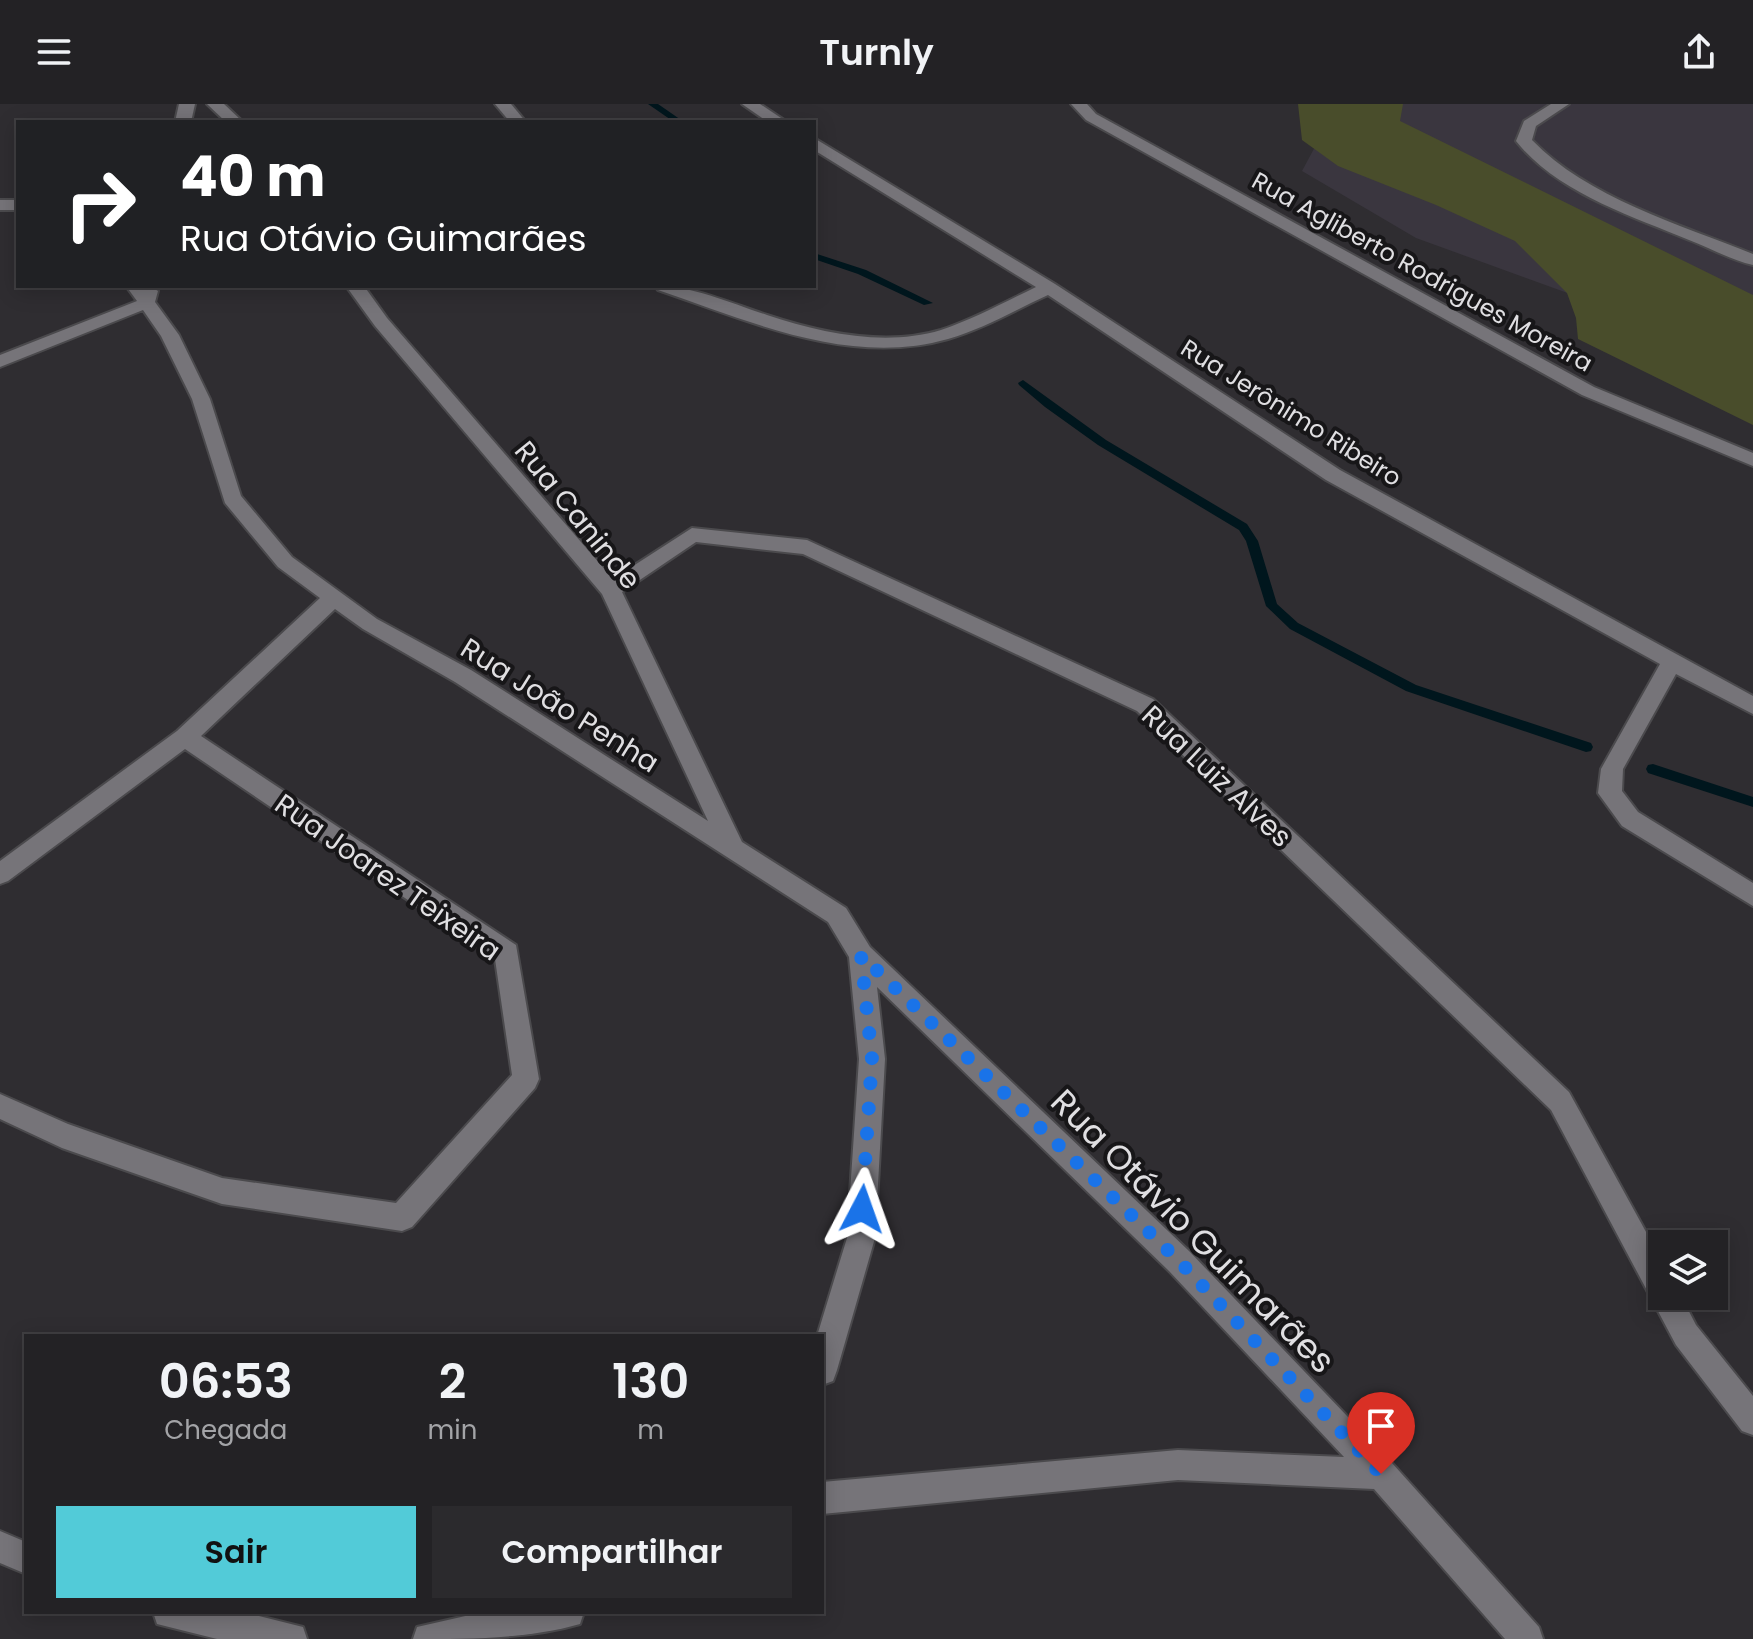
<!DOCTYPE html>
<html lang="pt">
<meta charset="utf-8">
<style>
:root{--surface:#232225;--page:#2b2a2d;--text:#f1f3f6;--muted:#a3a4a7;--line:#403f42;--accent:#52cbd8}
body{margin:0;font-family:Poppins,sans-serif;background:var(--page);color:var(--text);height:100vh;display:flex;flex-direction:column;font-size:30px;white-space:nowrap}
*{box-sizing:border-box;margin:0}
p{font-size:26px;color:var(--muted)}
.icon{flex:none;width:44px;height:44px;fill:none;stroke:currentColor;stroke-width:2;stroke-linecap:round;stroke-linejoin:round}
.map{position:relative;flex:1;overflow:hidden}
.details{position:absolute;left:24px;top:1230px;width:800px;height:280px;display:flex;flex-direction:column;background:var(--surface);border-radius:0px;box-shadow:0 4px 20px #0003,0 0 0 2px var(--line)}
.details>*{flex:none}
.banner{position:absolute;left:16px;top:16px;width:800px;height:168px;border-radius:0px;box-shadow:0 4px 20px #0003,0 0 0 2px var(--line);background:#202124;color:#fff;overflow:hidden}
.fabs{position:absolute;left:1648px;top:1126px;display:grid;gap:16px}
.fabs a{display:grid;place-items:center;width:80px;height:80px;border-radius:0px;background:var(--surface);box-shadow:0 4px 20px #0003,0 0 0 2px var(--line);font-size:40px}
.pin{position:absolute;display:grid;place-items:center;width:68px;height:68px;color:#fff;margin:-82px -34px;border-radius:50% 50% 50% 0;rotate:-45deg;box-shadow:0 0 8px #0007}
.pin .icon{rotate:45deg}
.me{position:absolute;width:88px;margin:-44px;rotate:4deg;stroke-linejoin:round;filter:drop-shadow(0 0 6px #0008)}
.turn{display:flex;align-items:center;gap:28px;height:168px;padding:0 32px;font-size:36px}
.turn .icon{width:104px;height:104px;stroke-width:2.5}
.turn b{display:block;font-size:56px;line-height:68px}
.eta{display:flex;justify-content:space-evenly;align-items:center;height:136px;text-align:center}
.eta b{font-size:48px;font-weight:600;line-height:56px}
.button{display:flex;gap:16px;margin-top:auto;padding:16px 32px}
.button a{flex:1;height:92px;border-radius:0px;background:var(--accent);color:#111;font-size:32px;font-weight:600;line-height:92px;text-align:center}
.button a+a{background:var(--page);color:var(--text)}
header{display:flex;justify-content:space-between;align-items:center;height:104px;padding:0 32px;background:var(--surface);font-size:36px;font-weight:600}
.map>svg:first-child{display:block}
</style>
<header><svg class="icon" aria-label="menu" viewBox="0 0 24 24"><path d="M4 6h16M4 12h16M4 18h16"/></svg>Turnly<svg class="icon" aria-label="share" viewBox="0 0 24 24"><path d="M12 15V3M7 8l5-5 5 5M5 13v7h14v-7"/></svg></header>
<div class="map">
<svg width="1753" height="1535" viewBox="0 0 1753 1535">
<rect width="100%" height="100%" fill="#2f2d31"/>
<polygon fill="#3a363f" points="1338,0 1753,0 1753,269 1642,216 1416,134 1302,67"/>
<polygon fill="#494d2b" points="1298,0 1403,0 1400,17 1753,191 1753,321 1578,235 1576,214 1567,189 1515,137 1436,101 1338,62 1302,36"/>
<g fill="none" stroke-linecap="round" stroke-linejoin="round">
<g fill="#00161d" fill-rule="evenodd">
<polygon points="648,0 658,0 684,18 674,18"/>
<polygon points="814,149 866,166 933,199 924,201 858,170 814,155"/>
<polygon points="1023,276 1106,336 1247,420 1258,437 1277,500 1298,519 1416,581 1591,639 1593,643 1591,647 1586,648 1406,587 1290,525 1266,502 1246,437 1239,426 1098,341 1045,303 1019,281 1018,279"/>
<polygon points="1653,660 1753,693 1753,703 1648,669 1646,665 1648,661"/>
</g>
<defs>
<g id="minor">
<polygon points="179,0 195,0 191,18 175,18"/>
<polygon points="207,0 224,0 243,18 226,18"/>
<polygon points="495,0 511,0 526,18 510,18"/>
<polygon points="742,0 760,0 787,18 768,18"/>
<polygon points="1071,0 1087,0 1096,10 1594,283 1753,349 1753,362 1582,291 1086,16"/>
<path d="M1551 0H1569L1536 22 1532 36C1586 93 1681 121 1753 150V161C1731 156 1710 144 1689 136 1631 112 1556 88 1516 37L1524 17Z"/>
<path d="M814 34 1055 180 1340 366 1753 592V610L1676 570 1623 665 1622 687 1638 708 1753 779V802L1622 722 1598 689 1601 665 1660 560 1326 376 1048 191C1015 206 983 225 948 235 850 263 749 217 658 186L655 182C694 182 730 199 767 211 821 229 885 243 941 226 974 215 1005 198 1036 183L814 46Z"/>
<rect x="0" y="96" width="18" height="10"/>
<polygon points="126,182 150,182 158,187 155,198 179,231 210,295 241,392 292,453 377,515 471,566 708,717 602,490 375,222 346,182 364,182 387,214 613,475 692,424 807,436 1153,595 1569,988 1662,1157 1662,1192 1681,1192 1696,1221 1753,1292 1753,1331 1742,1327 1676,1241 1551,1006 1137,607 803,450 696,438 622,488 742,738 846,804 870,843 1189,1147 1392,1359 1539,1523 1543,1535 1505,1535 1374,1385 1178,1376 822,1410 822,1378 1178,1346 1344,1353 1169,1167 877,883 885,955 875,1134 837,1266 833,1277 822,1281 822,1232 817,1232 847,1134 859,955 849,853 828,818 455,578 363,525 335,505 201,632 516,841 539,975 535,984 412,1123 402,1127 222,1100 62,1044 0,1015 0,990 68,1020 222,1074 396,1099 512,971 495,855 185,645 8,777 0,780 0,757 177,627 320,494 278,463 225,399 192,295 161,232 143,206 0,263 0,251 137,197"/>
<polygon points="0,1427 26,1438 26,1470 0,1459"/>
<polygon points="153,1508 243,1508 303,1523 307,1535 217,1535 157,1520"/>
<path d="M483 1508H584L580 1520C528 1535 468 1535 413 1535L417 1523Z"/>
</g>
</defs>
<use href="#minor" stroke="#4b4a4d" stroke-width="4"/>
<use href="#minor" fill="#767479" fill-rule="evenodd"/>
</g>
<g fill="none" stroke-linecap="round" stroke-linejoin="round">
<polyline stroke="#1a73e8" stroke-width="14" stroke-dasharray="0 25.2" points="862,1105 872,955 861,851 1179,1157 1381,1370"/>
</g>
<g text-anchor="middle" stroke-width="8" stroke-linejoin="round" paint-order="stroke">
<g font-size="24" fill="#e0dfe2" stroke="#171618">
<text transform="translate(1422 168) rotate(29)" y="8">Rua Agliberto Rodrigues Moreira</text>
<text transform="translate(1291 309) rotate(32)" y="8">Rua Jerônimo Ribeiro</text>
</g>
<g font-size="28" fill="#e0dfe2" stroke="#171618">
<text transform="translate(578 411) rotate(51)" y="10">Rua Caninde</text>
<text transform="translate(560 601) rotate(32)" y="10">Rua João Penha</text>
<text transform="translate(1217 672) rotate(43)" y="10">Rua Luiz Alves</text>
<text transform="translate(388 773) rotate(35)" y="10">Rua Joarez Teixeira</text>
</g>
<g font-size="34" fill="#e0dfe2" stroke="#171618">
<text transform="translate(1193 1127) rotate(45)" y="12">Rua Otávio Guimarães</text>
</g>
</g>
</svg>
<div class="fabs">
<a><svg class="icon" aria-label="layers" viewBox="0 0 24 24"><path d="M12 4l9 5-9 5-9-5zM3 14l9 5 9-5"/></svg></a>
</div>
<div class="pin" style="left:1381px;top:1370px;background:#d93025"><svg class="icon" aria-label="arrive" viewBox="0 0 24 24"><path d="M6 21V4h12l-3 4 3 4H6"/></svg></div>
<svg class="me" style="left:862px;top:1105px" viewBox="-20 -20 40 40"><path d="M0-17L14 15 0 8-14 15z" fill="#1a73e8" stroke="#fff" stroke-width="4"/></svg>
<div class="banner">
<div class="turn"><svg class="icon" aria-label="right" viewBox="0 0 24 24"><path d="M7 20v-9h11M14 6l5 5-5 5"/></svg><div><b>40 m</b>Rua Otávio Guimarães</div></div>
</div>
<section class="details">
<div class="eta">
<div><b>06:53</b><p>Chegada</p></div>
<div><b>2</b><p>min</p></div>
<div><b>130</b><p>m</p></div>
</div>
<div class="button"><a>Sair</a><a>Compartilhar</a></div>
</section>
</div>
